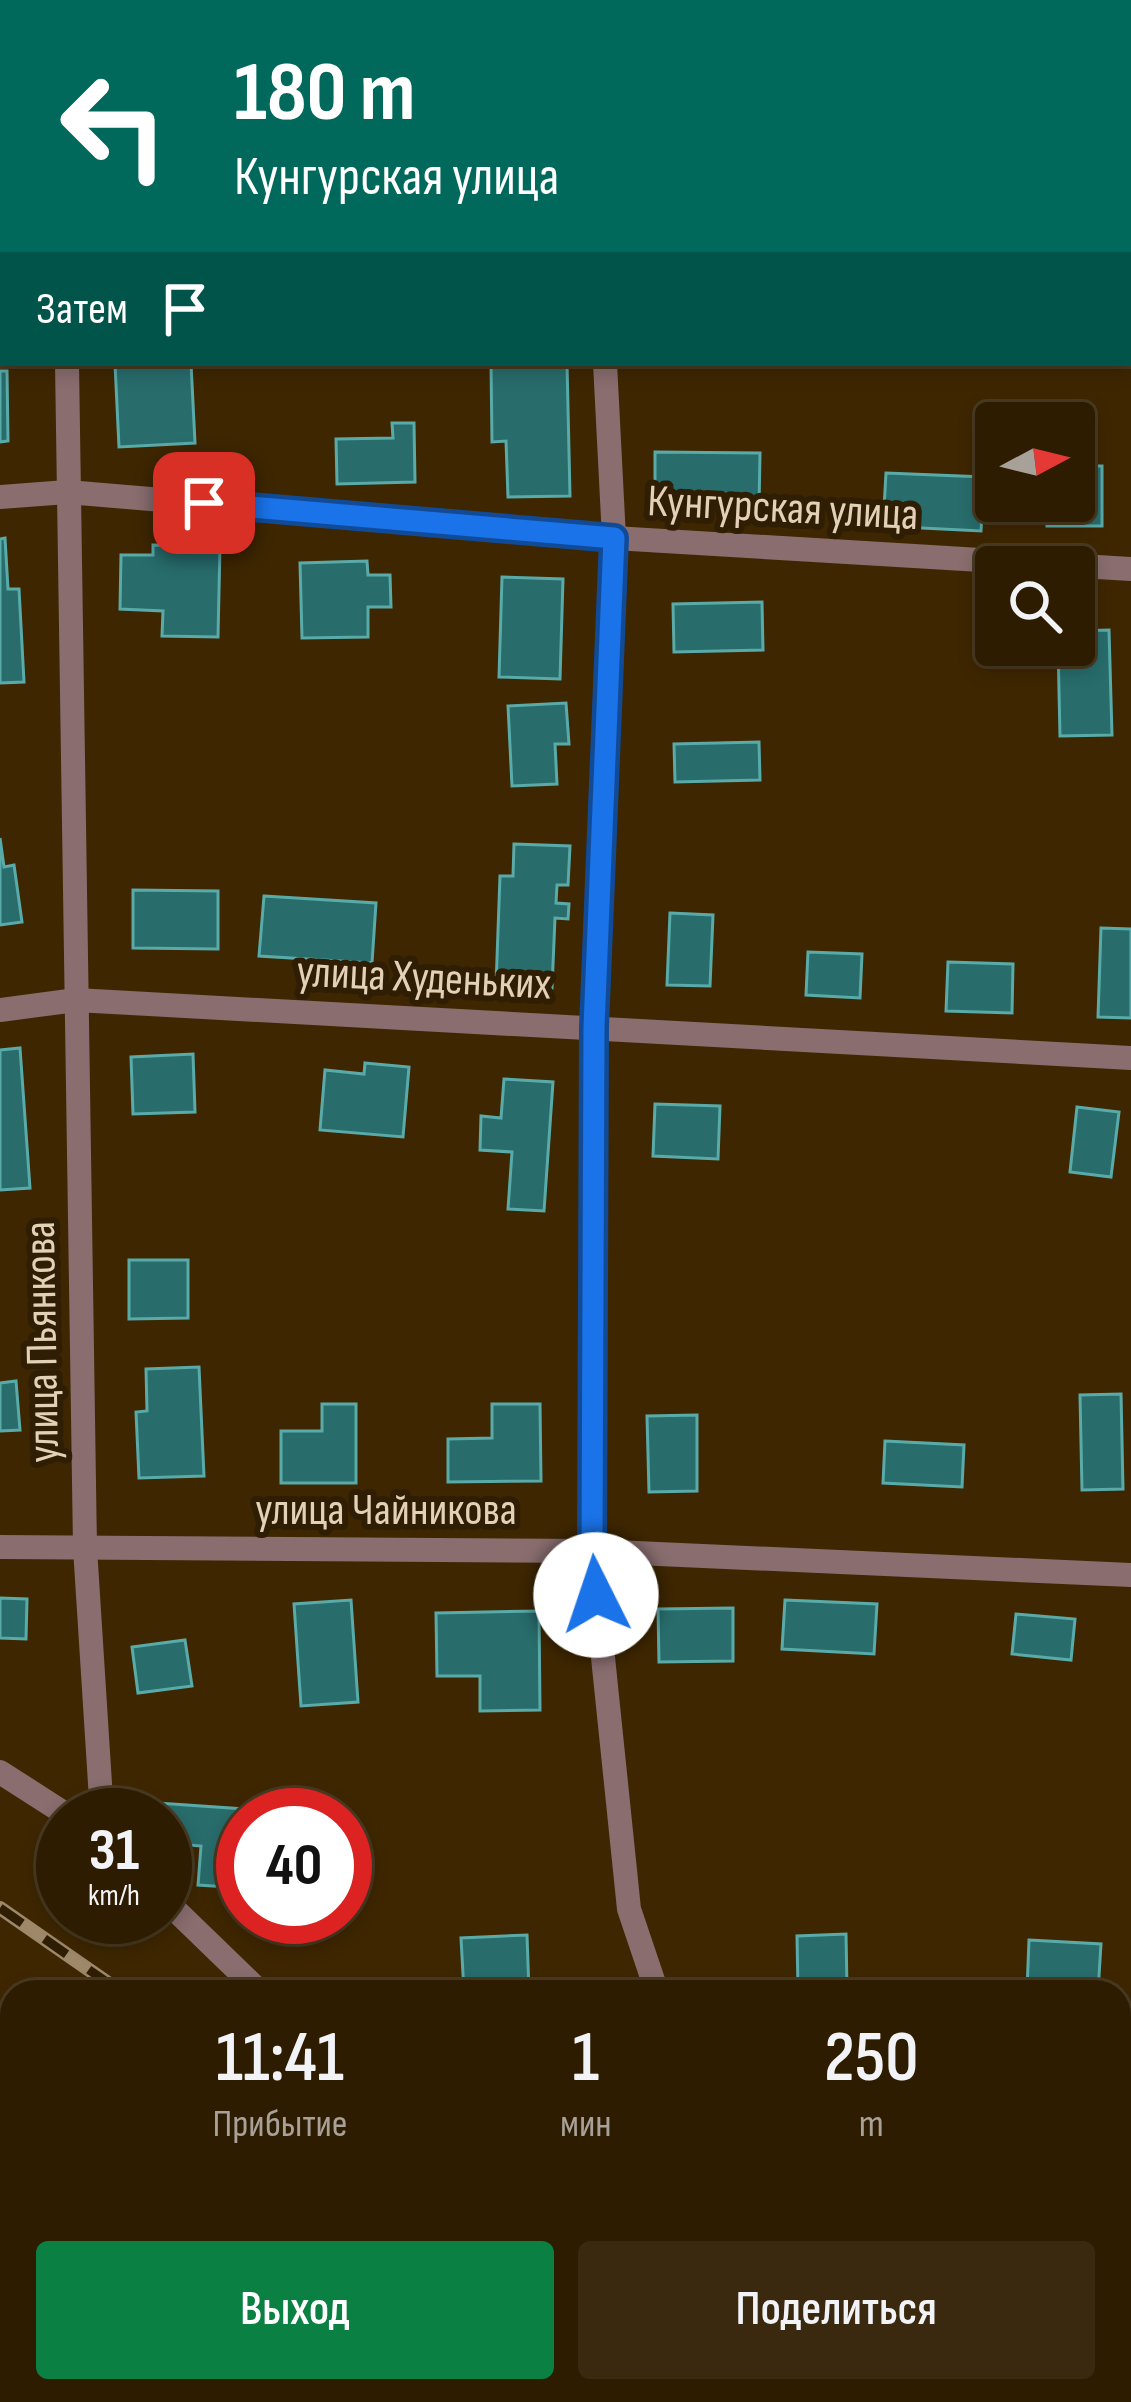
<!DOCTYPE html>
<html lang="ru">
<meta charset="utf-8">
<style>
:root{--surface:#2e1c00;--page:#3a290f;--text:#f1f3f6;--muted:#a7a199;--line:#493a22;--accent:#0b8043}
body{margin:0;font-family:"Sofia Sans Condensed",sans-serif;background:var(--page);color:var(--text);height:100vh;display:flex;flex-direction:column;font-size:45px;white-space:nowrap}
*{box-sizing:border-box;margin:0}
p{font-size:39px;color:var(--muted)}
.icon{flex:none;width:66px;height:66px;fill:none;stroke:currentColor;stroke-width:2;stroke-linecap:round;stroke-linejoin:round}
.map{position:relative;flex:1;overflow:hidden}
.drawer{position:absolute;left:0px;top:1980px;width:1131px;height:423px;display:flex;flex-direction:column;background:var(--surface);border-radius:36px 36px 0 0;box-shadow:0 6px 18px #0003,0 0 0 3px var(--line)}
.drawer>*{flex:none}
.top-card{position:absolute;left:0px;top:0px;width:1131px;height:366px;box-shadow:0 6px 18px #0003,0 0 0 3px var(--line);background:#00695c;color:#fff;overflow:hidden}
.needle{width:78px;rotate:83deg}
.controls{position:absolute;left:975px;top:402px;display:grid;gap:24px}
.controls a{display:grid;place-items:center;width:120px;height:120px;border-radius:12px;background:var(--surface);box-shadow:0 6px 18px #0003,0 0 0 3px var(--line);font-size:60px}
.speed{position:absolute;left:36px;top:1788px;display:flex;gap:24px;font-size:60px;font-weight:700;text-align:center}
.speed>*{display:grid;place-content:center;width:156px;height:156px;border-radius:50%;background:var(--surface);box-shadow:0 6px 18px #0003,0 0 0 3px var(--line);line-height:1}
.speed small{font-size:30px;font-weight:400}
.speed .limit{border:18px solid #d22;background:#fff;color:#111}
.pin{position:absolute;display:grid;place-items:center;width:102px;height:102px;color:#fff;margin:-51px;border-radius:24px;box-shadow:0 6px 18px #0006}
.me{position:absolute;width:132px;margin:-66px;rotate:356deg;stroke-linejoin:round;filter:drop-shadow(0 0 9px #0008)}
.turn{display:flex;align-items:center;gap:42px;height:252px;padding:0 36px;font-size:54px}
.turn .icon{width:156px;height:156px;stroke-width:2.5}
.turn b{display:block;font-size:84px;line-height:102px}
.then{display:flex;align-items:center;height:114px;padding:0 36px;background:#0003;gap:24px;font-size:45px}
.eta{display:flex;justify-content:space-evenly;align-items:center;height:204px;text-align:center}
.eta b{font-size:72px;font-weight:600;line-height:84px}
.cta{display:flex;gap:24px;margin-top:auto;padding:24px 36px}
.cta a{flex:1;height:138px;border-radius:12px;background:var(--accent);color:#fff;font-size:48px;font-weight:600;line-height:138px;text-align:center}
.cta a+a{background:var(--page);color:var(--text)}
.map>svg:first-child{display:block}
</style>
<div class="map">
<svg width="1131" height="2402" viewBox="0 0 1131 2402">
<rect width="100%" height="100%" fill="#3e2600"/>
<polygon fill="#081d00" points="0,2076 12,2079 12,2391 748,2391 781,2402 0,2402"/>
<g fill="#286c6c" stroke="#59abaa" stroke-width="3">
<polygon points="628,0 745,0 727,3"/>
<polygon points="874,0 953,0 954,3 874,3"/>
<rect x="1001" y="0" width="57" height="3"/>
<polygon points="0,64 3,64 0,176"/>
<polygon points="0,176 3,176 0,284"/>
<polygon points="191,363 195,443 119,447 115,364"/>
<polygon points="491,363 567,363 570,496 508,497 506,441 492,442"/>
<polygon points="0,371 7,371 8,441 0,442"/>
<polygon points="392,423 414,423 415,482 337,484 336,439 393,438"/>
<polygon points="655,452 760,453 759,507 655,507"/>
<polygon points="1074,466 1102,466 1102,526 1047,526 1047,501 1074,501"/>
<polygon points="886,473 984,477 981,531 883,526"/>
<polygon points="5,538 8,589 19,589 24,682 0,683 0,539"/>
<polygon points="153,545 220,546 218,637 162,636 163,611 120,609 121,555 153,555"/>
<polygon points="367,561 368,575 390,575 391,607 368,607 368,637 302,638 300,563"/>
<polygon points="502,577 563,579 560,679 499,677"/>
<polygon points="762,602 763,650 674,652 673,604"/>
<polygon points="1109,630 1112,735 1060,736 1058,645 1074,645 1074,631"/>
<polygon points="566,703 569,744 555,744 557,784 512,786 508,706"/>
<polygon points="759,742 760,780 675,782 674,744"/>
<polygon points="0,838 4,867 14,865 22,922 0,925"/>
<polygon points="514,844 570,846 568,885 557,885 556,903 569,904 568,919 555,918 552,988 496,986 500,876 513,876"/>
<polygon points="133,890 218,891 218,949 133,948"/>
<polygon points="264,896 376,903 372,963 259,956"/>
<polygon points="670,913 713,915 710,986 667,985"/>
<polygon points="1101,928 1131,929 1131,1018 1098,1017"/>
<polygon points="808,952 862,954 860,998 806,995"/>
<polygon points="948,962 1013,964 1012,1013 946,1011"/>
<polygon points="20,1048 30,1188 0,1190 0,1050"/>
<polygon points="193,1054 195,1112 133,1114 131,1057"/>
<polygon points="365,1063 409,1067 403,1137 320,1130 325,1070 364,1074"/>
<polygon points="504,1079 553,1082 544,1211 508,1209 512,1152 480,1150 481,1116 501,1118"/>
<polygon points="655,1104 720,1106 718,1159 653,1156"/>
<polygon points="1077,1107 1119,1112 1111,1177 1070,1172"/>
<polygon points="129,1260 188,1260 188,1318 129,1319"/>
<polygon points="199,1367 204,1476 139,1478 136,1412 147,1411 146,1369"/>
<polygon points="16,1381 20,1430 0,1431 0,1383"/>
<polygon points="1121,1394 1123,1489 1082,1490 1080,1395"/>
<polygon points="322,1404 356,1404 356,1483 281,1483 281,1431 322,1431"/>
<polygon points="492,1404 540,1404 541,1481 448,1482 448,1439 492,1438"/>
<polygon points="697,1415 697,1491 649,1492 647,1416"/>
<polygon points="885,1441 964,1445 962,1487 883,1483"/>
<polygon points="0,1598 27,1599 26,1639 0,1638"/>
<polygon points="351,1600 358,1702 301,1706 294,1604"/>
<polygon points="785,1600 877,1604 874,1654 782,1649"/>
<polygon points="733,1608 733,1661 659,1662 658,1609"/>
<polygon points="539,1611 540,1710 480,1711 480,1676 437,1676 436,1613"/>
<polygon points="1016,1614 1075,1619 1071,1660 1012,1654"/>
<polygon points="185,1640 192,1686 138,1693 132,1647"/>
<polygon points="158,1803 244,1809 243,1888 198,1885 201,1846 165,1843 165,1815 157,1815"/>
<polygon points="846,1934 847,1988 798,1990 797,1936"/>
<polygon points="527,1935 529,1992 464,1992 461,1938"/>
<polygon points="1029,1940 1101,1944 1098,1992 1027,1990"/>
</g>
<g fill="none" stroke-linecap="round" stroke-linejoin="round">
<g stroke="#896d6f" stroke-width="24">
<polyline points="66,0 66,3"/>
<polyline points="584,0 584,3"/>
<polyline points="1099,0 1099,3"/>
<polyline points="0,14 3,14"/>
<polyline points="1128,81 1131,81"/>
<polyline points="1128,286 1131,315"/>
<polyline points="67,363 85,1548 102,1815"/>
<polyline points="605,363 614,538 594,1027 592,1551 1131,1575"/>
<polyline points="0,497 67,492 614,538 1131,569"/>
<polyline points="0,1010 76,1000 1131,1058"/>
<polyline points="0,1772 67,1815"/>
<polyline points="165,1900 260,1992"/>
<polyline points="1119,2294 1131,2193"/>
<polyline points="1119,2336 1131,2339"/>
</g>
<g stroke="#896d6f" stroke-width="24">
<polyline points="0,1547 592,1551 629,1909 657,1992"/>
<polyline points="1119,2059 1131,2059"/>
</g>
<defs>
<g id="rail">
<polyline points="0,1908 121,1992"/>
<polyline points="1069,2391 1119,2402"/>
</g>
</defs>
<use href="#rail" stroke="#9d8869" stroke-width="14"/>
<use href="#rail" stroke="#2f1e04" stroke-width="9" stroke-dasharray="27" stroke-linecap="butt"/>
</g>
<g fill="none" stroke-linecap="round" stroke-linejoin="round">
<defs>
<polyline id="route" points="204,503 614,538 594,1027 592,1551 596,1595"/>
</defs>
<use href="#route" stroke="#114b97" stroke-width="30"/>
<use href="#route" stroke="#1a73e8" stroke-width="21"/>
</g>
<g text-anchor="middle" stroke-width="12" stroke-linejoin="round" paint-order="stroke">
<g font-size="45" fill="#e3d0b6" stroke="#2f1e04">
<text transform="translate(783 506) rotate(3)" y="16">Кунгурская улица</text>
<text transform="translate(424 976) rotate(3)" y="16">улица Худеньких</text>
<text transform="translate(40 1342) rotate(-91)" y="16">улица Пьянкова</text>
<text x="386" y="1524">улица Чайникова</text>
</g>
</g>
</svg>
<div class="controls">
<a><svg class="needle" viewBox="-14 -14 28 28"><path d="M0-13l5 13h-10z" fill="#e53935"/><path d="M0 13l5-13h-10z" fill="#a7a199"/></svg></a>
<a><svg class="icon" aria-label="search" viewBox="0 0 24 24"><circle cx="10" cy="10" r="6"/><path d="M15 15l6 6"/></svg></a>
</div>
<div class="speed"><div>31<small>km/h</small></div><div class="limit">40</div></div>
<div class="pin" style="left:204px;top:503px;background:#d93025"><svg class="icon" aria-label="arrive" viewBox="0 0 24 24"><path d="M6 21V4h12l-3 4 3 4H6"/></svg></div>
<svg class="me" style="left:596px;top:1595px" viewBox="-20 -20 40 40"><circle r="19" fill="#fff"/><path d="M0-13L10 11 0 6-10 11z" fill="#1a73e8"/></svg>
<div class="top-card">
<div class="turn"><svg class="icon" aria-label="left" viewBox="0 0 24 24"><path d="M17 20v-9H6M10 6l-5 5 5 5"/></svg><div><b>180 m</b>Кунгурская улица</div></div>
<div class="then">Затем<svg class="icon" aria-label="arrive" viewBox="0 0 24 24"><path d="M6 21V4h12l-3 4 3 4H6"/></svg></div>
</div>
<section class="drawer">
<div class="eta">
<div><b>11:41</b><p>Прибытие</p></div>
<div><b>1</b><p>мин</p></div>
<div><b>250</b><p>m</p></div>
</div>
<div class="cta"><a>Выход</a><a>Поделиться</a></div>
</section>
</div>
